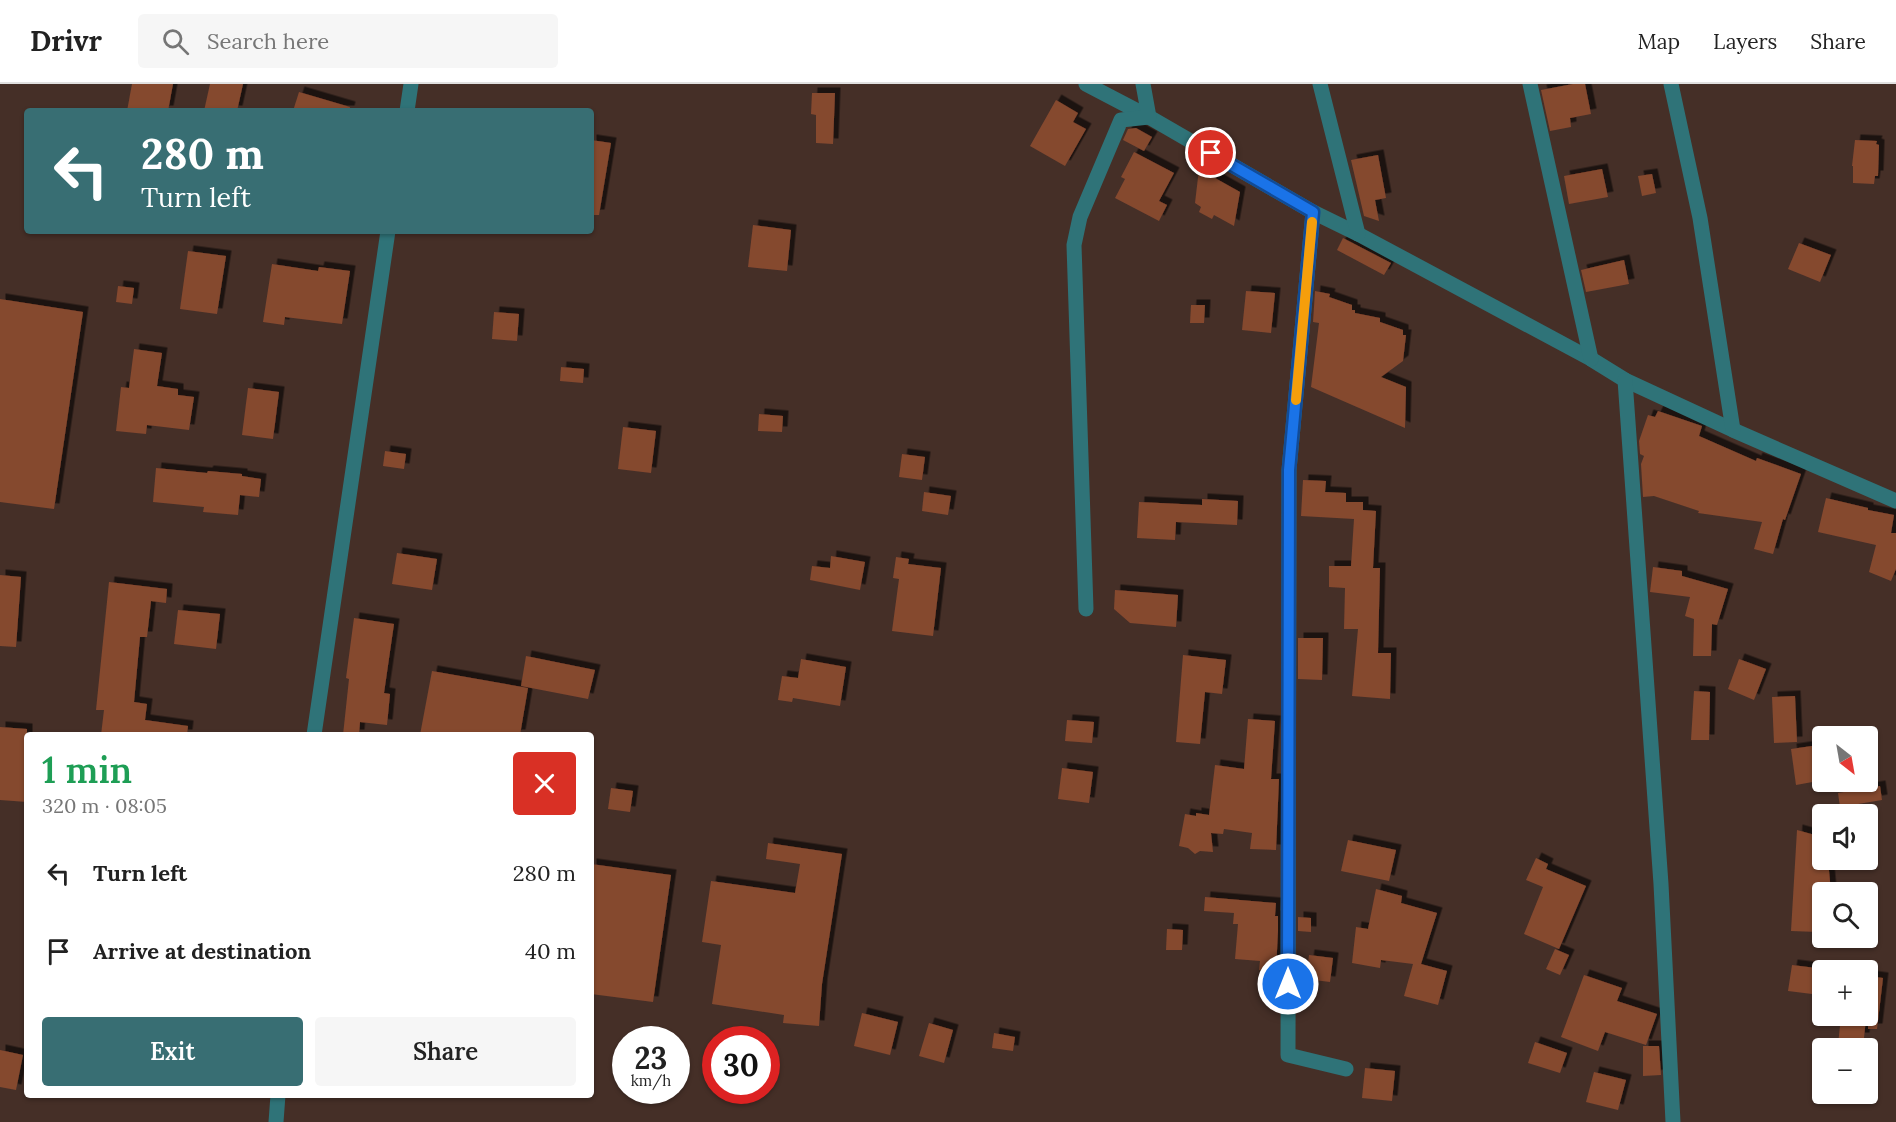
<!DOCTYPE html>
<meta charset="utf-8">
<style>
:root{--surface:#fff;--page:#f6f6f6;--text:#222;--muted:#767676;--line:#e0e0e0;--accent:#386e73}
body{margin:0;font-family:Lora,serif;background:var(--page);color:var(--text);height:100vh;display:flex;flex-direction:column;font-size:22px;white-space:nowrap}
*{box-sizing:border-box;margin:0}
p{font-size:20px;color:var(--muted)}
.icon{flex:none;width:33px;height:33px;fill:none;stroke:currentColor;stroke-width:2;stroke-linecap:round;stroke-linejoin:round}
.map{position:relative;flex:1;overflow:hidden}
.panel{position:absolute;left:24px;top:648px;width:570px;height:366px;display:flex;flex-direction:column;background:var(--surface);border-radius:6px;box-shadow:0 2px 4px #0004}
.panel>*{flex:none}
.banner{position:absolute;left:24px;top:24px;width:570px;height:126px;border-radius:6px;box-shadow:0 2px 4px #0004;background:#386e73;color:#fff;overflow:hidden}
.needle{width:39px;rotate:149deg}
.tools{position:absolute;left:1812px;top:642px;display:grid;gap:12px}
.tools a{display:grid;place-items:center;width:66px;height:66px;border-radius:6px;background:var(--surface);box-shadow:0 2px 4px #0004;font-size:30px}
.speed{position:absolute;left:612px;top:942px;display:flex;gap:12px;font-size:30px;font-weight:700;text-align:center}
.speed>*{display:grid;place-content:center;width:78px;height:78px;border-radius:50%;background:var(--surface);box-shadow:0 2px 4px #0004;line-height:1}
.speed small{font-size:15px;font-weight:400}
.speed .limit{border:9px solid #d22;background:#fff;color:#111}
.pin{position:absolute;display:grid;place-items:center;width:51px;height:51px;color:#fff;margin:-26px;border:3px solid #fff;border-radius:50%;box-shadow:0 2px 6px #0007}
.me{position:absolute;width:66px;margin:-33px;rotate:0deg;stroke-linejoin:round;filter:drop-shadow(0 0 4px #0008)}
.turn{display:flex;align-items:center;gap:21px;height:126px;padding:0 18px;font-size:27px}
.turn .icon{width:78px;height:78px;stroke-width:2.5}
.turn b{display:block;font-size:42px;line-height:51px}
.round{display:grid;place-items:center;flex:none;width:63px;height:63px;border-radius:6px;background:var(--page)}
.head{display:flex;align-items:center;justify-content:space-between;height:102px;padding:0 18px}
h1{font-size:36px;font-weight:600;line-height:45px;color:#1e9e55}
.button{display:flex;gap:12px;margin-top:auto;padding:12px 18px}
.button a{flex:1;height:69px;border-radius:6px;background:var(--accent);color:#fff;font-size:24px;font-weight:600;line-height:69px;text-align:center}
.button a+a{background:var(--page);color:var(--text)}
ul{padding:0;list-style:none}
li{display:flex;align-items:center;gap:18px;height:78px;padding:0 18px}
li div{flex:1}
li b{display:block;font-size:22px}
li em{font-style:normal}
header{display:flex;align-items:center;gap:36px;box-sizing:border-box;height:84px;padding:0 30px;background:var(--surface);border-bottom:2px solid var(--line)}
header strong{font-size:28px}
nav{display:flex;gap:33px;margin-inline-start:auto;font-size:21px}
.search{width:420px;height:54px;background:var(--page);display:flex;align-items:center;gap:15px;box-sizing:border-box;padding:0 21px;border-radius:6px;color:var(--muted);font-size:22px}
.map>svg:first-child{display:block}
</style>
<header>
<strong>Drivr</strong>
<div class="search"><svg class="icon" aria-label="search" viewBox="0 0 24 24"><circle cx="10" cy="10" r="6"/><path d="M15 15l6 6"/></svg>Search here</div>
<nav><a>Map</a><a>Layers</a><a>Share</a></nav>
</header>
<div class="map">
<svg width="1896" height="1038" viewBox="0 0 1896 1038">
<defs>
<filter id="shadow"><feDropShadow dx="5.5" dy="-5.5" stdDeviation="0" flood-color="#0009"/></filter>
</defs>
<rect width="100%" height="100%" fill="#452f27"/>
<g fill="#85482f" filter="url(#shadow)">
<polygon points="132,0 173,0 168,27 127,27"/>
<polygon points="210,0 243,0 237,27 204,27"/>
<polygon points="1573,0 1585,0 1591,30 1570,34 1571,43 1550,47 1541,6"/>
<polygon points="299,8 350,23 349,27 293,27"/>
<polygon points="812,9 835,9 833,60 816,59 816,31 811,30"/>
<polygon points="1056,16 1078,29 1073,38 1086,45 1065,82 1030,62"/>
<polygon points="1136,44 1152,53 1144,67 1123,56 1128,45"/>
<polygon points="591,56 611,59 599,131 591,131"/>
<polygon points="1855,56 1877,57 1876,60 1879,61 1878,92 1875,92 1874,100 1853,99 1853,82 1852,82"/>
<polygon points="1134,68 1174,89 1159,117 1167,121 1159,137 1115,114 1125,95 1121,93"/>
<polygon points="1378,71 1386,114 1375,116 1379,137 1364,132 1351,76"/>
<polygon points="1199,85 1240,108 1234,142 1214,131 1212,135 1199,128 1201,123 1195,119"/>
<polygon points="1602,85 1608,113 1569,120 1564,92"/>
<polygon points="1652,90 1656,109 1642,112 1638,92"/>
<polygon points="753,141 791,146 787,187 748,183"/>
<polygon points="1343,154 1391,179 1384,191 1337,166"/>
<polygon points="1799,159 1831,171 1820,198 1788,185"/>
<polygon points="188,167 226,172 217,230 180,225"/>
<polygon points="1624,176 1629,200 1586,208 1581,186"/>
<polygon points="272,180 318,187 319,183 350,187 342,240 285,233 284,241 263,238"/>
<polygon points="118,202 134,204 132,220 116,218"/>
<polygon points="1246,207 1275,209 1271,249 1242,246"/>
<polygon points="1315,207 1330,210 1329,213 1352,221 1352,226 1355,226 1355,229 1380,234 1380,238 1403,246 1403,251 1406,251 1403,277 1381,293 1406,303 1405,344 1311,303 1319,239 1313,238"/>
<polygon points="0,215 83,228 54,425 0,418"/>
<polygon points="1191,221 1205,221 1204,239 1190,239"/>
<polygon points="494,228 519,230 517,257 492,255"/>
<polygon points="134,265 162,269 157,302 178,305 178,311 194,313 189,346 147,341 146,350 116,347 121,303 129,304"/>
<polygon points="561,283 584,285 583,299 560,297"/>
<polygon points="248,304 279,308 273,355 242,351"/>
<polygon points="1658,327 1702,342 1699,352 1756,377 1757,374 1801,390 1785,436 1783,435 1773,470 1754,465 1762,438 1698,429 1699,427 1654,412 1643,413 1641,380 1644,372 1640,370 1639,357 1648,331 1655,333"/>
<polygon points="759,330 783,332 782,348 758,347"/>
<polygon points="623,343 656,347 651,389 618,385"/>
<polygon points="385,367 406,370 404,385 383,382"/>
<polygon points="902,370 925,373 922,396 899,393"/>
<polygon points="156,384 207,389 208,387 242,390 242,392 261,395 259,413 240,411 238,431 203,428 204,423 153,418"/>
<polygon points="1303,396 1326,397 1325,408 1346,409 1346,418 1363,418 1363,426 1376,427 1373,484 1380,484 1378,569 1391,569 1390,615 1352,612 1358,545 1344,545 1345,504 1329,503 1329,482 1351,482 1354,435 1301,432"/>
<polygon points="924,408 951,412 948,431 922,427"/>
<polygon points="1826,414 1868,424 1868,426 1894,431 1891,449 1896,449 1896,485 1891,497 1869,488 1876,461 1818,448"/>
<polygon points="1202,415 1238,417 1237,441 1176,438 1175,456 1137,454 1139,418 1202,421"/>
<polygon points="397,469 437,475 432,506 392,500"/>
<polygon points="831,472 865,478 860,506 810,496 812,482 830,484"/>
<polygon points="896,473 909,475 908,480 941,484 933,552 892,547 899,495 893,494"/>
<polygon points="1653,483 1682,487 1682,492 1728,505 1717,541 1712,540 1711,572 1693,572 1694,535 1685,532 1690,513 1650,508"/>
<polygon points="0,491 21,493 16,563 0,562"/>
<polygon points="109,498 167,505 166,519 151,517 147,553 140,553 134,618 147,620 145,636 188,642 187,651 101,651 104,626 96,626"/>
<polygon points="1115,506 1178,511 1176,543 1130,539 1114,525"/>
<polygon points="178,526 220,530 216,565 174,560"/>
<polygon points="354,534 394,540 384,609 390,610 387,641 360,638 359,651 343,651 349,595 346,594"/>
<polygon points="1298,554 1323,554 1322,596 1298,595"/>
<polygon points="1183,571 1226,576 1222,610 1205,608 1200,660 1176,658"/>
<polygon points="526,572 595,586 588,615 521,602"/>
<polygon points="801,575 846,583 840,622 793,614 792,618 778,616 782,592 798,594"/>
<polygon points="1739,575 1766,585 1754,616 1728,605"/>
<polygon points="432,587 528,604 520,651 420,651"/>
<polygon points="1694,607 1710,608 1709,656 1691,656"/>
<polygon points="1795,612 1797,658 1774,659 1772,613"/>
<polygon points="1248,635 1275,637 1271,695 1279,695 1276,766 1250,765 1252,749 1224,745 1223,750 1211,749 1213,768 1200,767 1195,770 1188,764 1179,762 1185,730 1196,732 1196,729 1209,731 1215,681 1244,685"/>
<polygon points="1067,636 1094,638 1092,659 1065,657"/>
<polygon points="0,643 27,645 27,718 0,716"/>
<polygon points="1812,662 1818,697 1796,701 1791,665"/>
<polygon points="1062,684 1093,688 1089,719 1058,715"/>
<polygon points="1880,702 1882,716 1840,723 1838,709"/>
<polygon points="611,704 633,707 630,728 608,725"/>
<polygon points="1797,746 1822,753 1822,776 1828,776 1831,808 1822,808 1822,820 1819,820 1818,848 1791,847"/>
<polygon points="1348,756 1396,766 1389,797 1341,787"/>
<polygon points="768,759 842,770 822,900 819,942 783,939 784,931 712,920 721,861 702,858 711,797 795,809 800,780 766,775"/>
<polygon points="1536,774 1548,780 1546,785 1586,802 1559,865 1524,850 1543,803 1526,796"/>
<polygon points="591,780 671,791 653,918 591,910"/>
<polygon points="1376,805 1402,812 1401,819 1437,829 1421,880 1447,887 1438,921 1404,912 1413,880 1381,876 1380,884 1352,879 1356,843 1368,845"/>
<polygon points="1205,813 1276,819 1275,832 1278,832 1278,847 1276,887 1259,886 1260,877 1235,875 1238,840 1233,840 1234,829 1204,827"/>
<polygon points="1298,833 1311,834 1311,848 1298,847"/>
<polygon points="1167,845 1183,846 1182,866 1166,866"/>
<polygon points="1555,865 1569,871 1560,891 1546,885"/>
<polygon points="1309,871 1333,874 1330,898 1306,895"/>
<polygon points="1792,881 1824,885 1820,911 1788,907"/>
<polygon points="1584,891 1622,904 1617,917 1657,930 1646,961 1605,948 1598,967 1561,953"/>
<polygon points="1868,892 1883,894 1877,945 1868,945"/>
<polygon points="862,929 898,938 890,971 854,962"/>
<polygon points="1841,932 1866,934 1864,954 1857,954 1856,962 1838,961"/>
<polygon points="929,939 953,946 944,979 919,972"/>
<polygon points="994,949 1015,953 1013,967 992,964"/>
<polygon points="1535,958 1567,969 1560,989 1528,979"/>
<polygon points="1643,962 1659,962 1661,991 1643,992"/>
<polygon points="0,966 23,971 16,1006 0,1003"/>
<polygon points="1365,984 1395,987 1392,1017 1362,1014"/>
<polygon points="1594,988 1626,996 1618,1026 1586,1018"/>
</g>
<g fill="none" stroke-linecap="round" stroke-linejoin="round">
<g stroke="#2f7378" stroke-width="15">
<polyline points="1086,0 1149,33 1313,128 1358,150 1591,275 1625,296 1733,346 1896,417"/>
<polyline points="1320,0 1358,150"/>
<polyline points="1530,0 1591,275"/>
<polyline points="1671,0 1700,134 1733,346"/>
<polyline points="1313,128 1289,386 1288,971 1346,985"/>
<polyline points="1625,296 1661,800 1673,1038"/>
<polyline points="1086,525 1074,161 1080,133 1121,36 1149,33 1143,0"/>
</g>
<g stroke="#2f7378" stroke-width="15">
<polyline points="407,27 411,0"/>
<polyline points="314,651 388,147"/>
<polyline points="276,1038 278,1011"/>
</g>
</g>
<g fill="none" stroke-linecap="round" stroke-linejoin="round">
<defs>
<polyline id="route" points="1211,69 1313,128 1289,386 1288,900"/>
</defs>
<use href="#route" stroke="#114b97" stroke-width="15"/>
<use href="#route" stroke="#1a73e8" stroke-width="10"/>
<polyline stroke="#f59e0b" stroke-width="10" points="1296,316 1312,138"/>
</g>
</svg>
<div class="tools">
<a><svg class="needle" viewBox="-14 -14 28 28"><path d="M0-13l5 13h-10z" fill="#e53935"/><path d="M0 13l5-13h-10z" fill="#767676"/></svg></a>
<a><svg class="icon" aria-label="sound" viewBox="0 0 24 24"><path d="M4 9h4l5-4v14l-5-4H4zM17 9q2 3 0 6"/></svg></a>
<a><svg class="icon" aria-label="search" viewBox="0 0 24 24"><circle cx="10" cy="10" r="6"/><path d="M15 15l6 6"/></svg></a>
<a>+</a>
<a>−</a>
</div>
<div class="speed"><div>23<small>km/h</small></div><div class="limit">30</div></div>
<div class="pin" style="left:1211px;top:69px;background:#d93025"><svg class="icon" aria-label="arrive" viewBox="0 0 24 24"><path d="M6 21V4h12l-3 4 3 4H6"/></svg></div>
<svg class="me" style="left:1288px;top:900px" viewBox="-20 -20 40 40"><circle r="17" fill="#1a73e8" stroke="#fff" stroke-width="3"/><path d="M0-11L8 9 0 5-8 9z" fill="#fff"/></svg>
<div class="banner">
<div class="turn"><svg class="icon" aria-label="left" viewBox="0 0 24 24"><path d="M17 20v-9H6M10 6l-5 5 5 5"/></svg><div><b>280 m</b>Turn left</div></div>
</div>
<section class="panel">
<div class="head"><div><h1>1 min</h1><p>320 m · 08:05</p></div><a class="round" style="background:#d93025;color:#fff"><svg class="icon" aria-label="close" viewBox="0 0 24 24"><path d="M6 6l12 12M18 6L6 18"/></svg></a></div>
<ul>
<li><svg class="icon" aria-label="left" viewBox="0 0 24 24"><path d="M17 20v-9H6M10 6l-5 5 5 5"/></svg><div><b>Turn left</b></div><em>280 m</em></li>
<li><svg class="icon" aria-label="arrive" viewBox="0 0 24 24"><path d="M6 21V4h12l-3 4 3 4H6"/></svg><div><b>Arrive at destination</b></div><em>40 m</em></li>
</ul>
<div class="button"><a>Exit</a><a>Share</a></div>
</section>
</div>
